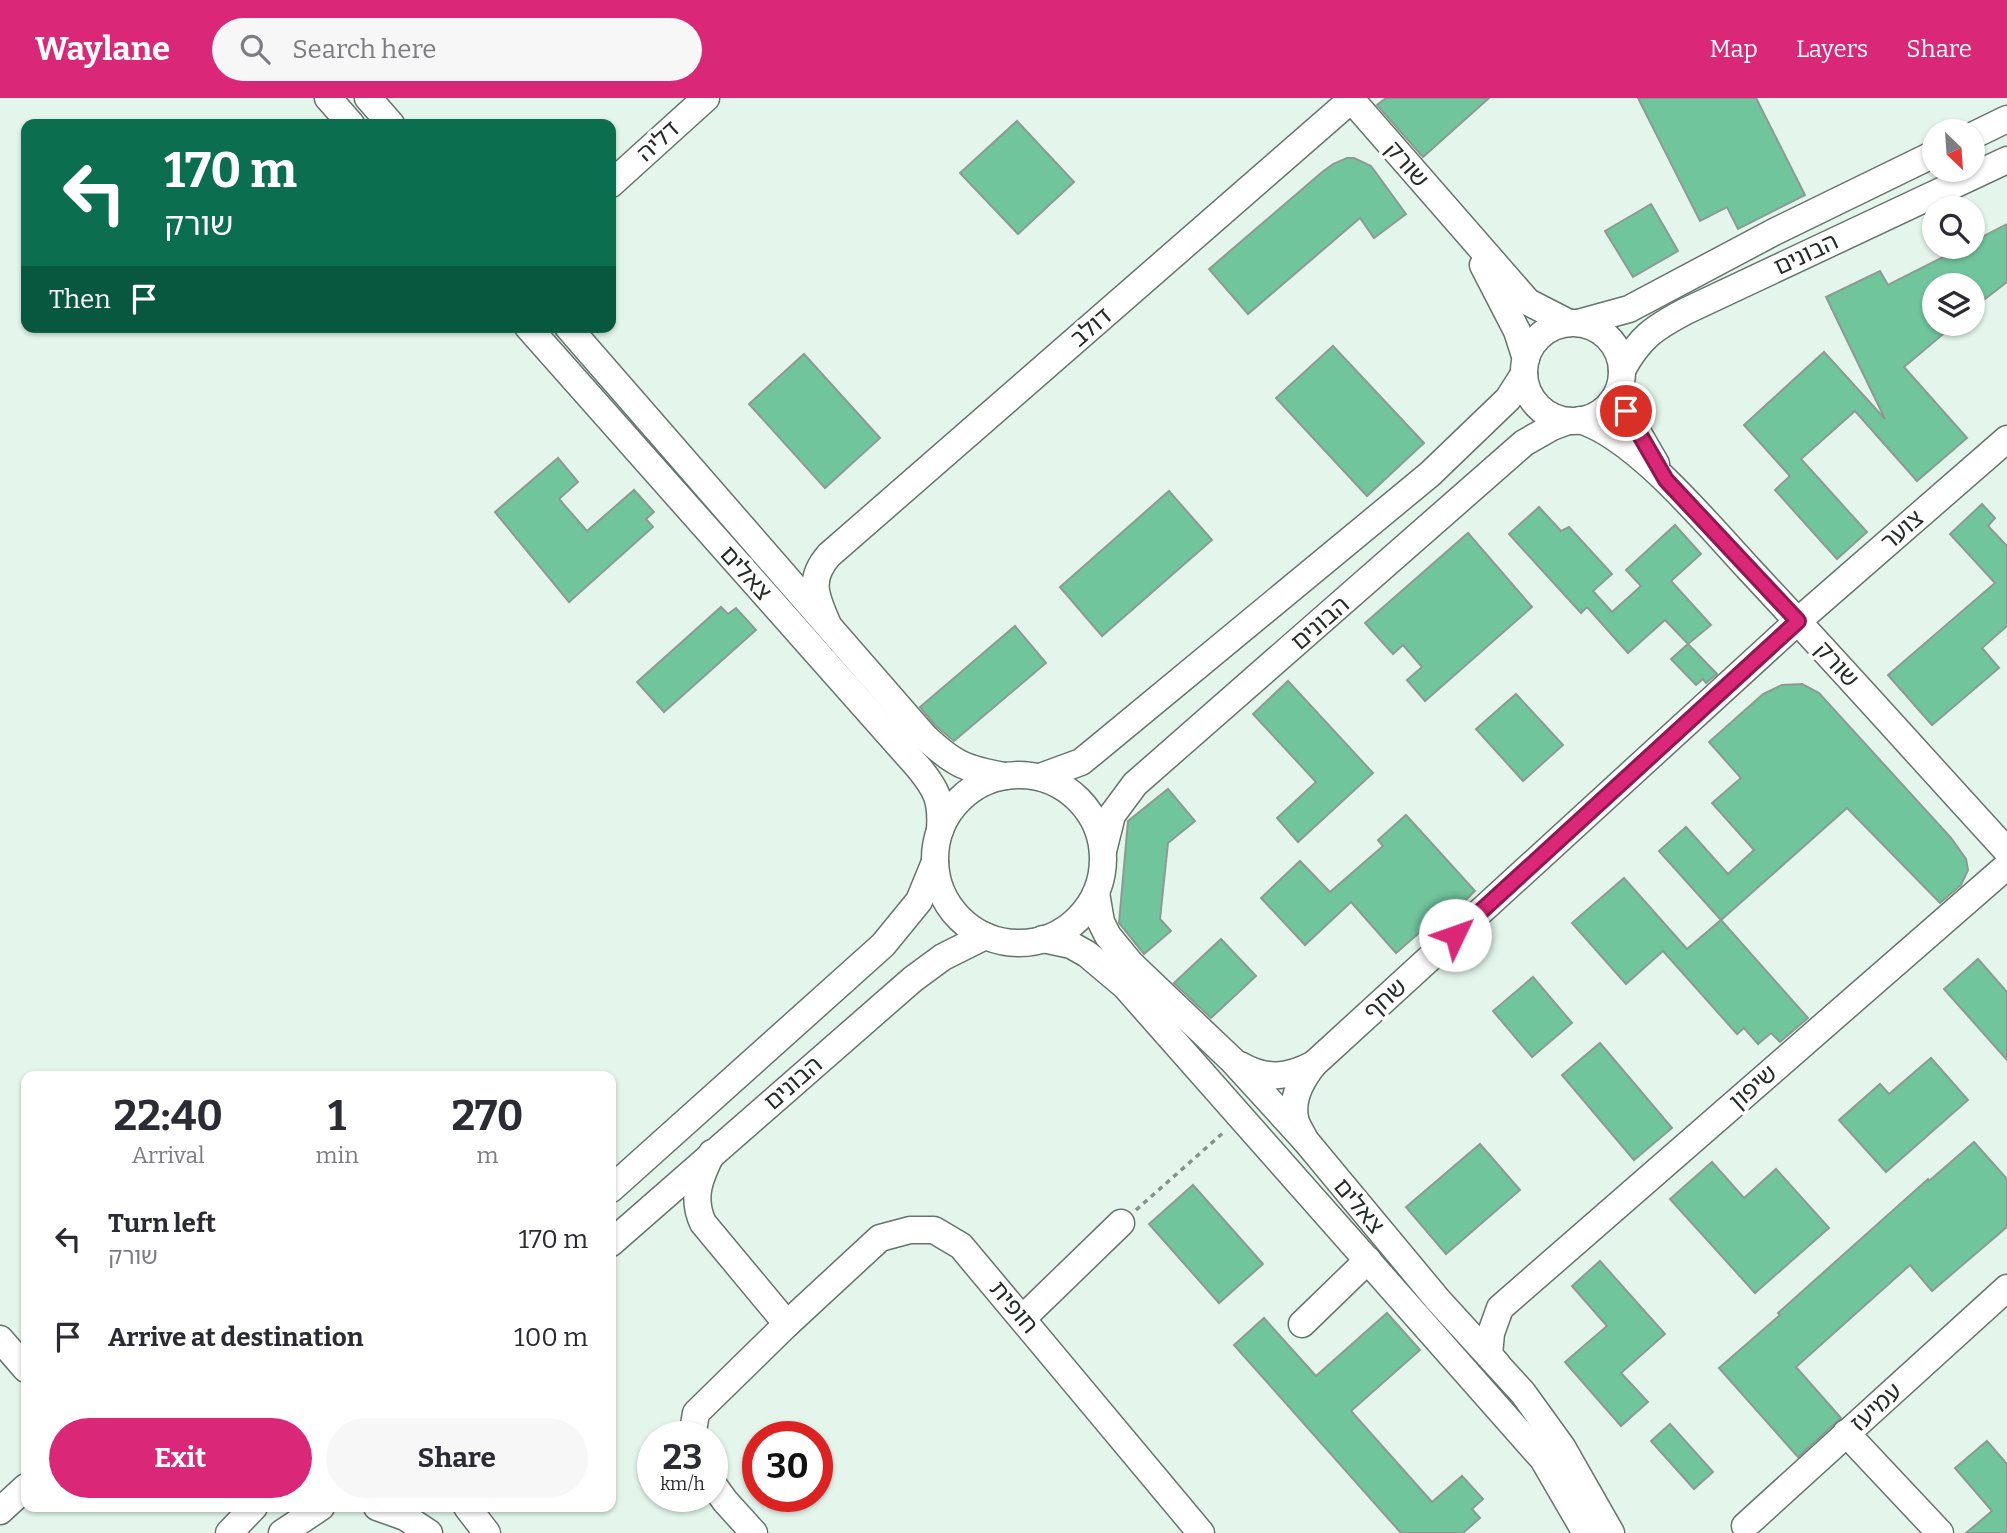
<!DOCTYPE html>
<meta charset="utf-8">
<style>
:root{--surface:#fff;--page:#f7f7f7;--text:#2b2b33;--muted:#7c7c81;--accent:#db2777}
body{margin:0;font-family:Bitter,"Noto Sans Hebrew",serif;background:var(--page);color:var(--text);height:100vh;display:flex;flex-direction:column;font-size:26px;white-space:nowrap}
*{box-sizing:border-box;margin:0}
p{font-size:23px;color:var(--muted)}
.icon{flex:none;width:38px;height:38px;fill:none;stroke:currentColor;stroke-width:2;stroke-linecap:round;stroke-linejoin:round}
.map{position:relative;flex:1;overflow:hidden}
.drawer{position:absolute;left:21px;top:973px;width:595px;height:441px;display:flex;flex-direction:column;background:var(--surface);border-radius:14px;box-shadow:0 2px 5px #0004}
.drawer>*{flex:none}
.banner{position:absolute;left:21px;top:21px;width:595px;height:214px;border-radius:14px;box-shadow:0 2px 5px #0004;background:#0b6e4f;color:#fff;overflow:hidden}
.needle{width:46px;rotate:155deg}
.buttons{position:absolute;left:1922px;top:21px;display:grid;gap:14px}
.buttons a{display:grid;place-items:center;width:63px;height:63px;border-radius:50%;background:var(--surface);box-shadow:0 2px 5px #0004;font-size:35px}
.speed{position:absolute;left:637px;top:1323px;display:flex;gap:14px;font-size:35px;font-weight:700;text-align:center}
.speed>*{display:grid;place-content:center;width:91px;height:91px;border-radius:50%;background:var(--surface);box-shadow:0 2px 5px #0004;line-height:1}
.speed small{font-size:18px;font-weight:400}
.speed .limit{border:10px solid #d22;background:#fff;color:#111}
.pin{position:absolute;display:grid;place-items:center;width:60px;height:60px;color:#fff;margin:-30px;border:4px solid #fff;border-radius:50%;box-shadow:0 2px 7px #0007}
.me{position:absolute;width:77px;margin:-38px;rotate:48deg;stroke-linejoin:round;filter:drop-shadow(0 0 5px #0008)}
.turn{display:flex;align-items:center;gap:24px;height:147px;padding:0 28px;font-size:32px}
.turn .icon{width:91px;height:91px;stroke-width:2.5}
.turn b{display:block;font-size:49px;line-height:60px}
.then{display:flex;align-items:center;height:66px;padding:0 28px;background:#0003;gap:14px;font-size:26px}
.eta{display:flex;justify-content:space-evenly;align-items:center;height:119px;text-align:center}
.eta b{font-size:42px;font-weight:700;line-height:49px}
.action{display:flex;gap:14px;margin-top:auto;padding:14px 28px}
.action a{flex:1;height:80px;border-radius:42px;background:var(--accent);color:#fff;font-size:28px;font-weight:700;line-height:80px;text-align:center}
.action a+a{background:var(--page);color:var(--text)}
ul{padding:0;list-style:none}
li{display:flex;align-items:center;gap:21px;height:98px;padding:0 28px}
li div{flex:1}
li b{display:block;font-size:26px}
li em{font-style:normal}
header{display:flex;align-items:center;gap:42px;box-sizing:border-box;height:98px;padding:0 35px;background:var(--accent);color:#fff}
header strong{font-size:33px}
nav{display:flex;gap:38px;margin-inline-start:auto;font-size:24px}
.search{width:490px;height:63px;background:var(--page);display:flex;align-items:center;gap:18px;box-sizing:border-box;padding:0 24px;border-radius:38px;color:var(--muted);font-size:26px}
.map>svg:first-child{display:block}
</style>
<header>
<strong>Waylane</strong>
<div class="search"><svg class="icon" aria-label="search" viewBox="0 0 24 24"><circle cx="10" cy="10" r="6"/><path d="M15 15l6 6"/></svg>Search here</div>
<nav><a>Map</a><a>Layers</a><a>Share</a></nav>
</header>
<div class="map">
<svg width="2007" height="1435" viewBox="0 0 2007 1435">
<rect width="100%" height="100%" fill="#e4f6ec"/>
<g fill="#71c59d" stroke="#8b9b92" stroke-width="2">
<polygon points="1386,0 1489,0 1423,59 1377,7"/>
<polygon points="1638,0 1756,0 1805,97 1738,131 1727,109 1700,123"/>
<polygon points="1017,23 1074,84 1018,136 960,75"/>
<polygon points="1347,60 1354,60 1371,68 1406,116 1374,140 1360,120 1248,216 1209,171 1321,75 1333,66"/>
<polygon points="1651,106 1678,153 1633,179 1605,133"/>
<polygon points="2007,126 2007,184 1972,211 1972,187 1934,187 1934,226 1955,226 1904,269 1967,340 1917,383 1855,313 1801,361 1867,434 1837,461 1775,392 1790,378 1744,327 1824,254 1885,321 1826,199 1880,173 1888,187 1963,149 1972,149 1972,144"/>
<polygon points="1333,248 1424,345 1367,398 1276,300"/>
<polygon points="804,256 880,340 825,390 749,306"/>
<polygon points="558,360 578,384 559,401 587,433 634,392 654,414 646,421 653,429 569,504 495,414"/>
<polygon points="1169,393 1212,442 1102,538 1060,489"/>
<polygon points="1982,406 1995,420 1988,428 2007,448 2007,528 1982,550 1999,570 1932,627 1888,577 1995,485 1950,436"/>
<polygon points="1539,409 1561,433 1569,429 1612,476 1593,493 1612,514 1641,488 1626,472 1675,427 1701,456 1671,483 1711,527 1688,546 1665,522 1628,555 1587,509 1581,515 1509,436"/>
<polygon points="1468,435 1532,509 1425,603 1407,582 1422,569 1403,547 1393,556 1365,525"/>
<polygon points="721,509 728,516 736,510 756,532 664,614 637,584"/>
<polygon points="1015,528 1046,565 954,643 936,628 920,609"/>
<polygon points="1688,546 1717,576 1706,585 1703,581 1696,587 1671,561"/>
<polygon points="1288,583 1373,675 1298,744 1277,720 1316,684 1253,616"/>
<polygon points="1802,586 1819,595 1951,740 1966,761 1968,772 1961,787 1940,805 1847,710 1721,822 1659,753 1686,729 1728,776 1754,752 1712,705 1741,680 1709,644 1763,596 1782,587"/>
<polygon points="1516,596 1563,647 1523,683 1476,631"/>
<polygon points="1168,691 1195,723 1168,745 1160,821 1171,833 1144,856 1119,825 1128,723"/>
<polygon points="1406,717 1475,793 1448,819 1443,814 1396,855 1351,804 1305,847 1261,800 1300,763 1330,794 1383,748 1378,742"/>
<polygon points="1624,780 1687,851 1721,822 1808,920 1780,944 1771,935 1758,946 1744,930 1737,936 1663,853 1626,886 1572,825"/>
<polygon points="1221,841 1256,878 1211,920 1174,885"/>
<polygon points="1978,861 2007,894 2007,962 1944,891"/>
<polygon points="1533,879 1572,925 1532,959 1493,913"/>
<polygon points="1600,945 1672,1030 1634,1062 1562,977"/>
<polygon points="1931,960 1968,1002 1886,1074 1839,1022 1880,986 1889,996"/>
<polygon points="1974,1044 2007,1081 2007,1129 1932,1193 1910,1167 1796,1269 1841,1320 1798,1359 1719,1270 1780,1217 1778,1215 1928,1081 1929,1083"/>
<polygon points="1480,1046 1520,1092 1446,1156 1406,1109"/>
<polygon points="1712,1064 1744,1100 1776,1071 1829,1130 1755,1195 1670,1101"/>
<polygon points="1193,1087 1263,1166 1219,1205 1149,1126"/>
<polygon points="1600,1163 1665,1236 1621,1275 1648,1304 1621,1328 1565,1264 1607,1228 1572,1188"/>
<polygon points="1387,1215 1420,1252 1351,1313 1432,1404 1462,1378 1483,1401 1472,1411 1480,1420 1463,1435 1401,1435 1234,1247 1264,1220 1316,1278"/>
<polygon points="1670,1326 1713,1374 1694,1391 1651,1343"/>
<polygon points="1987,1343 2007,1366 2007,1435 1966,1435 1992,1413 1955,1370"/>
</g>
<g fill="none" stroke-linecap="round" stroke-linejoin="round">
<defs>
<g id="minor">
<polyline points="328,0 351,26"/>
<polyline points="368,0 391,26"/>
<polyline points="1350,0 1528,204 1569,225"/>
<polyline points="1972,38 2007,21"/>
<polyline points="611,86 706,0"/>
<polyline points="1483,167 1517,233 1526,261"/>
<circle cx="1573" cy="274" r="49"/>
<polyline points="1578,225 1629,211 1774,134 1934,56"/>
<path d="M528 229 919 670C937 692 942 703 940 732"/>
<path d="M568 229 925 639C954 666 965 671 1004 678"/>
<path d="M1622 272C1640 239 1654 230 1686 213L2007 62"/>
<polyline points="1618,294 1634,328 1656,366"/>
<path d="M1580 322C1637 340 1708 427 1749 471 1836 564 1921 659 2007 753"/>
<path d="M828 527C816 499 807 482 829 457L1352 1"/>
<circle cx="1019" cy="761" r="84"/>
<polyline points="1040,679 1081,664 1097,651 1430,376 1508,301 1524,276"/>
<polyline points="1103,753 1112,717 1135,686 1524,345 1552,329 1568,323"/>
<polyline points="1096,795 1101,824 1108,838 1131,866 1232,962 1305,1042 1438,1202 1523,1295 1562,1349 1611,1435"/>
<polyline points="1043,841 1071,847 1087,856 1125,888 1543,1361 1586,1435"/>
<path d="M1240 967C1266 982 1287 980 1314 966"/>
<path d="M1305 1042C1302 1035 1296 1027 1295 1020 1291 1000 1302 981 1314 966L1798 523 2007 341"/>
<path d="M712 1055C700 1079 691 1099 703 1125L787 1226 880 1140 910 1132H934L961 1148 1201 1435"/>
<polyline points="611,1091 883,847 919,803 935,764"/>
<polyline points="611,1145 913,881 943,859 985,838"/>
<polyline points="1023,1220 1121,1125"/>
<polyline points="1302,1226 1368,1162"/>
<polyline points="0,1241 26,1271"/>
<polyline points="1497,1266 1489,1257 1491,1235 1500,1210 2007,768"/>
<polyline points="1846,1335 1940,1435"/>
<polyline points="692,1339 696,1315 787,1226"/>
<polyline points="712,1385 725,1403 754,1435"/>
<polyline points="377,1409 405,1419 429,1435"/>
<polyline points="467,1409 487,1435"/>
<polyline points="0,1413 26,1389"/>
<polyline points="1745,1428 2007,1190"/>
<polyline points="229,1435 254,1409"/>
<polyline points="282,1435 321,1409"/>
</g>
</defs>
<use href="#minor" stroke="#65746c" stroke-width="29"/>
<polyline stroke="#85918a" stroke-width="3.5" stroke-dasharray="5 5" stroke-linecap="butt" points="1136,1112 1224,1034"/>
<use href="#minor" stroke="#fff" stroke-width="26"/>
</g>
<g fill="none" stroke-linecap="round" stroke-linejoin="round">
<defs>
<polyline id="route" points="1455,837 1798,523 1666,382 1626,313"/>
</defs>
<use href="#route" stroke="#8e194d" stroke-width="18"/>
<use href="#route" stroke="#db2777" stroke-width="12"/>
</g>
<g text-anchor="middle" stroke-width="7" stroke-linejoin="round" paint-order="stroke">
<g font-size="24" fill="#252c28" stroke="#fff">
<text transform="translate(658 43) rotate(-42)" y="8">דליה</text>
<text transform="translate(1407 66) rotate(49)" y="8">שורק</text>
<text transform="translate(1806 156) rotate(-25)" y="8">הבונים</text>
<text transform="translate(1091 229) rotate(-41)" y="8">דולב</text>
<text transform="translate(1902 432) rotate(-41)" y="8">צוער</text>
<text transform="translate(746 475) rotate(48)" y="8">צאלים</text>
<text transform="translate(1320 525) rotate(-41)" y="8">הבונים</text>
<text transform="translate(1837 566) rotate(48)" y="8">שורק</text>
<text transform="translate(1385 901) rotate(-42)" y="8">שחף</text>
<text transform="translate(793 985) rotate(-41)" y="8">הבונים</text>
<text transform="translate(1753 989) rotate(-41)" y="8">שיפון</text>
<text transform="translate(1359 1108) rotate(50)" y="8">צאלים</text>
<text transform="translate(1014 1209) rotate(50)" y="8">חופית</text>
<text transform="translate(1876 1309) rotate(-42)" y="8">עמיעז</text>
</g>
</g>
</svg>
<div class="buttons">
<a><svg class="needle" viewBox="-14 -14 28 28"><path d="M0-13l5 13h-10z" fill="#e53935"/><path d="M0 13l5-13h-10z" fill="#7c7c81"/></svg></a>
<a><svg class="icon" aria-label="search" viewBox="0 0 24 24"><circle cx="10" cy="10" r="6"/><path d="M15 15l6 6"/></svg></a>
<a><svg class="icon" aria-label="layers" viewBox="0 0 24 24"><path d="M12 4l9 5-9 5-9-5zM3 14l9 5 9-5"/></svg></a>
</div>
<div class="speed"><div>23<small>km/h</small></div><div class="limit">30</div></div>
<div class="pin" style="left:1626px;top:313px;background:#d93025"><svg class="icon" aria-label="arrive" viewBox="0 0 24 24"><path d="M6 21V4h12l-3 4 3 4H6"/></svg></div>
<svg class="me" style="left:1455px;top:837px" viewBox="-20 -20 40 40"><circle r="19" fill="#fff"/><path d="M0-13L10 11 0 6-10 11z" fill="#db2777"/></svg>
<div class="banner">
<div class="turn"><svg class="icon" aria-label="left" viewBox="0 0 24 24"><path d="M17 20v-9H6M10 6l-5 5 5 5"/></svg><div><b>170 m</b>שורק</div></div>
<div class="then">Then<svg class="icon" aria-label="arrive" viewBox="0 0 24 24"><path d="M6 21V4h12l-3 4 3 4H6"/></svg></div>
</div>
<section class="drawer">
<div class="eta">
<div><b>22:40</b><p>Arrival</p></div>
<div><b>1</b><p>min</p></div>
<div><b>270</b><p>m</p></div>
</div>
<ul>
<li><svg class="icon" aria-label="left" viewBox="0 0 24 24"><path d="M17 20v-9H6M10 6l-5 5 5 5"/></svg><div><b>Turn left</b><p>שורק</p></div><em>170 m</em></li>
<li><svg class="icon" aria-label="arrive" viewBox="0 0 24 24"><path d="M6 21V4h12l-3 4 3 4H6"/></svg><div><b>Arrive at destination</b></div><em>100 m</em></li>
</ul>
<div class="action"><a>Exit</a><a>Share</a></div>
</section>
</div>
